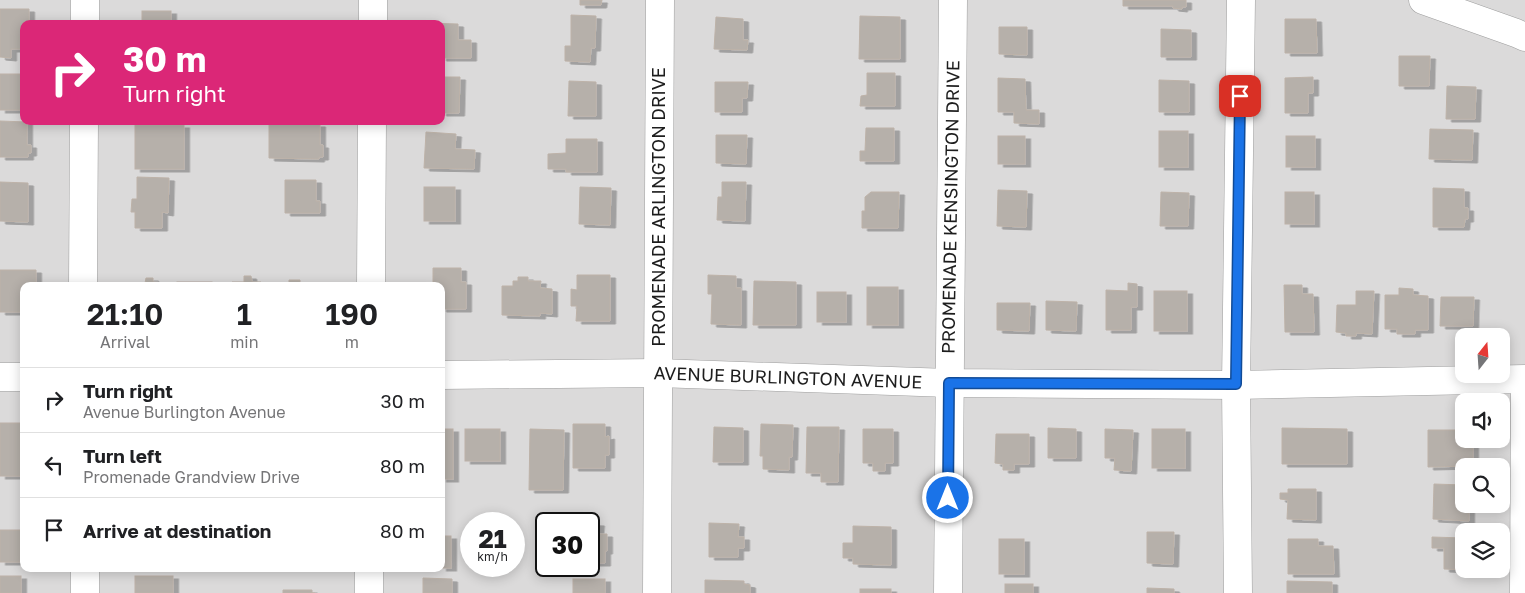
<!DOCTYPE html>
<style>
:root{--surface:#fff;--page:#f2f2f2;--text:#202124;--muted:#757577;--line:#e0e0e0}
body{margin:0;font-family:"Golos Text",sans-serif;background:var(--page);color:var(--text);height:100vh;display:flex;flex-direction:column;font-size:19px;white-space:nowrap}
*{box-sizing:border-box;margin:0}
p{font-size:16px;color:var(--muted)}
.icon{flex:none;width:28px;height:28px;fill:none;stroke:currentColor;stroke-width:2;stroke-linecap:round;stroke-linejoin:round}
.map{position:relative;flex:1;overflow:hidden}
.side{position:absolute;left:20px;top:282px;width:425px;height:290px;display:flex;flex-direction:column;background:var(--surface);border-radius:10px;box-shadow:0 2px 12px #0003}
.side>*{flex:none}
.top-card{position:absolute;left:20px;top:20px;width:425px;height:105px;border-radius:10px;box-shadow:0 2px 12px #0003;background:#db2777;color:#fff;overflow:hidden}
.needle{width:32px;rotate:17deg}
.tools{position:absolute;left:1455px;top:328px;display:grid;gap:10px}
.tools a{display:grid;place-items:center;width:55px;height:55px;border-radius:10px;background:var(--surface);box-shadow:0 2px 12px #0003;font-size:25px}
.speed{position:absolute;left:460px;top:512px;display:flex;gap:10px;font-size:25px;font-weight:700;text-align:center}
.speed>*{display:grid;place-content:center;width:65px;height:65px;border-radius:50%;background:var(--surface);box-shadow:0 2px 12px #0003;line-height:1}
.speed small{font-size:12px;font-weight:400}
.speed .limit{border:2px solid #111;border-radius:8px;background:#fff;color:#111}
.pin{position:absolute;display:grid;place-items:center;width:42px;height:42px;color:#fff;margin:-21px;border-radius:10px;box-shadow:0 2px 8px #0006}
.me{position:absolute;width:55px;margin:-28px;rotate:0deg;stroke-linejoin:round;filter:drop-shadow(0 0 4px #0008)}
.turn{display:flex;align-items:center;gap:18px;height:105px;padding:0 20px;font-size:22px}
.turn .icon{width:65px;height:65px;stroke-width:2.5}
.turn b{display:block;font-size:35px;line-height:42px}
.eta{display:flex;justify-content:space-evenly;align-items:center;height:85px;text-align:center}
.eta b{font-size:30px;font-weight:600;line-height:35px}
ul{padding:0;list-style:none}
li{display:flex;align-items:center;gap:15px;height:65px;padding:0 20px;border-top:1px solid var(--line)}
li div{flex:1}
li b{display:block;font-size:19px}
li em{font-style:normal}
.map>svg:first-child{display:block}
</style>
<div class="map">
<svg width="1525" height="593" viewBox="0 0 1525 593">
<defs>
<filter id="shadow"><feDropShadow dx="5.5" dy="3" stdDeviation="0" flood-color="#0004"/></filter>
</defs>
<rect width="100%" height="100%" fill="#edeae4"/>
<path fill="#dbdada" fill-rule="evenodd" d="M0 0H1525V593H0ZM24 24H441V121H24ZM24 286H441V569H24ZM1464 336H1501V374H1464ZM1464 401H1501V439H1464ZM1464 466H1501V504H1464ZM471 524H514V566H471ZM546 524H589V566H546ZM1464 531H1501V569H1464Z"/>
<g fill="#b6b0aa" stroke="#bdb2a8" filter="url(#shadow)">
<polygon points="580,0 602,0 601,5 580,5"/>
<polygon points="1123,0 1186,0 1186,7 1182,7 1182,9 1173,8 1173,6 1123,6"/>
<polygon points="0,9 29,9 29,24 24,24 24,36 21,36 21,49 11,49 11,58 0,57"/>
<rect x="142" y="11" width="29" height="13"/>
<polygon points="571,15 596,16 595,48 591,48 590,62 565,61 565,46 571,46"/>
<polygon points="860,16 900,17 900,59 859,59"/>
<polygon points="716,17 743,19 743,40 748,40 747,50 714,49"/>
<polygon points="1285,19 1316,19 1317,53 1285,53"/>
<polygon points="427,23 458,24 458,40 471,40 471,58 441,58 441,24"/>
<polygon points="999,27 1027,27 1027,55 999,54"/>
<polygon points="1161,29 1191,30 1191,57 1161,57"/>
<polygon points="1399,56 1430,56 1429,86 1399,86"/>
<polygon points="867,73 895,73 895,106 860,106 861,96 867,95"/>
<rect x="0" y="74" width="24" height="36"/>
<polygon points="441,77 460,77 459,113 441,113"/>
<polygon points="1313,77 1313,93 1308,93 1308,113 1285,113 1285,78"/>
<polygon points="998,78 1025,79 1026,110 1039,110 1039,124 1014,123 1014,112 998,112"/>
<polygon points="1159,80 1189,81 1189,112 1159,112"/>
<polygon points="569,81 596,82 596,116 568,116"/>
<polygon points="715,82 748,82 747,98 742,98 742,112 715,112"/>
<polygon points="1447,86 1476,87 1475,119 1446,119"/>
<polygon points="0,121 27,122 27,145 31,145 31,153 28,153 28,157 0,157"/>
<polygon points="269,124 320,124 320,145 323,145 323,157 319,157 319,159 269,158"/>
<rect x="135" y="125" width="49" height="44"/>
<polygon points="866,128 894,128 894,161 860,161 860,151 865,151"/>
<polygon points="1430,129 1473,130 1472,160 1429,159"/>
<rect x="1159" y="131" width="29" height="36"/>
<polygon points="426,132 456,134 455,149 475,150 474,169 424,168"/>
<polygon points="716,135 747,135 746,164 716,163"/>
<rect x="998" y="136" width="27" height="28"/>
<rect x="1286" y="136" width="29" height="31"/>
<polygon points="566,139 597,139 597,172 566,172 566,169 548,169 548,154 566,153"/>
<polygon points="137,177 169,178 168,213 162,212 162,228 135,228 135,212 131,212 132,199 137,199"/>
<polygon points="285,180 316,180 316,201 320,201 320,213 285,213"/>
<polygon points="0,182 28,183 28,222 0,221"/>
<polygon points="722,182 746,182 745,221 717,220 718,197 722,197"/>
<rect x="424" y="187" width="31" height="34"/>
<polygon points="580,187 611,188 610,225 579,224"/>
<polygon points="1433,188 1464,189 1464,208 1468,208 1468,219 1465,219 1464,227 1433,227"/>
<polygon points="998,190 1027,191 1026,227 997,226"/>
<polygon points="871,192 899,192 898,228 862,228 862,211 865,211 865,197"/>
<polygon points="1161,192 1189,193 1188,226 1160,226"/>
<rect x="1285" y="192" width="29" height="32"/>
<polygon points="433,268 461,268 461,282 466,282 466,309 441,309 441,286 433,286"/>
<polygon points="0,270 36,270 36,286 24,286 24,307 21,307 21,312 0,312"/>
<polygon points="577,275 610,275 610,321 576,321 577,306 571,306 571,289 577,290"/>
<polygon points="708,275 736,276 736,288 741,288 741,325 711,324 712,294 708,294"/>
<polygon points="244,276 251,276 252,282 261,282 261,286 232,286 232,282 244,282"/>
<polygon points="518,277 528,277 528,281 541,281 540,288 552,289 552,314 540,313 540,316 502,315 502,286 513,286 513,281 518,281"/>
<polygon points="146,278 153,278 153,282 164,283 164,286 132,286 132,283 145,283"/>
<polygon points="289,280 300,280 300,286 322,286 289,286"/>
<polygon points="754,281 796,282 796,325 753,325"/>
<rect x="177" y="282" width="35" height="4"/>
<polygon points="1128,283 1137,284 1137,307 1131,307 1131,330 1106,330 1106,290 1128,291"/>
<polygon points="1284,285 1302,285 1302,294 1313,294 1314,332 1285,332"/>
<rect x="867" y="287" width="31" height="38"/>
<polygon points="1399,288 1413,289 1413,295 1428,296 1428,330 1415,330 1415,334 1397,334 1397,329 1385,329 1385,295 1399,295"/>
<rect x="1154" y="291" width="33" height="40"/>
<polygon points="1356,291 1374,291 1372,334 1356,333 1356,336 1346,336 1346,333 1336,332 1337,305 1356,305"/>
<rect x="817" y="292" width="29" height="30"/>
<polygon points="1441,297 1474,297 1473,326 1440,326"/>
<polygon points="1046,301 1077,302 1076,331 1046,330"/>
<polygon points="997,303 1030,303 1029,331 997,330"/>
<rect x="0" y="423" width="24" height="53"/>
<polygon points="573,424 605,424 605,437 609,436 609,455 605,455 605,468 573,468"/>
<polygon points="761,424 793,425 792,457 789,457 789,470 763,469 763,456 760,456"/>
<polygon points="714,427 743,428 743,462 713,462"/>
<polygon points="807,427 839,427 838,482 821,482 821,473 806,473"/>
<polygon points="1048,428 1076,429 1076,458 1048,458"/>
<polygon points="1282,428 1347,429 1347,464 1282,464"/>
<rect x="441" y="429" width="12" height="50"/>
<rect x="465" y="429" width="35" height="32"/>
<polygon points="530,429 564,430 563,490 529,490"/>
<polygon points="863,429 893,429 893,463 885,463 885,471 873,471 873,463 863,463"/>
<polygon points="1105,429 1133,430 1131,471 1114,470 1115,458 1105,458"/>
<rect x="1152" y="429" width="33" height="39"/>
<polygon points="1428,430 1464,430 1464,439 1473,439 1473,466 1428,467"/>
<polygon points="996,434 1029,434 1029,464 1014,464 1014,470 1003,470 1003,464 995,463"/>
<polygon points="1434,484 1464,485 1464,504 1476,504 1476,507 1472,506 1472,509 1469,509 1469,521 1433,519"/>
<polygon points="1288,489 1316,489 1316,520 1287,519 1288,500 1280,499 1280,493 1288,493"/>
<polygon points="560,522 599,523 598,534 607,534 607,551 605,551 605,563 589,563 589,524 560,524"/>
<polygon points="709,523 739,524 738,537 744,537 744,548 738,548 738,557 709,557"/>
<polygon points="853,526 891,527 891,565 853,564 853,558 843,558 843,543 853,543"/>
<rect x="0" y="530" width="24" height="32"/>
<polygon points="1147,532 1174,532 1173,564 1147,563"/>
<rect x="441" y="536" width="10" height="32"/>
<polygon points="1432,537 1464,538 1464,569 1471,570 1444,569 1444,548 1432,548"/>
<rect x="999" y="539" width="25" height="35"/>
<polygon points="1288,539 1318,539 1318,546 1333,546 1334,574 1288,574"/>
<rect x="0" y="576" width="21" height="17"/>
<rect x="135" y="576" width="38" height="17"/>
<polygon points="423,578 452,579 452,593 423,593"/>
<rect x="573" y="579" width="32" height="14"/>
<polygon points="705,580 744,581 744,584 750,585 750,593 705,593"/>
<polygon points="1287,581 1332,582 1332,593 1287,593"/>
<rect x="1005" y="584" width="28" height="9"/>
<polygon points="1147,588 1174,589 1174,593 1147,593"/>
<rect x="860" y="589" width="31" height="4"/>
<polygon points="283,590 312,590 312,593 315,593 283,593"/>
</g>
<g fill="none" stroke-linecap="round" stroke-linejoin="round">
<defs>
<g id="street">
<polyline points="1423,0 1516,33 1525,37"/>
<polyline points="85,24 85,0"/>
<polyline points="373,24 373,0"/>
<polyline points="83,286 84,121"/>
<polyline points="371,286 372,121"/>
<polyline points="441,375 658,373 949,383 1236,385 1525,379"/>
<polyline points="0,377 24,377"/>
<polyline points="85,569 85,593"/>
<polyline points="369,593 369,569"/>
<polyline points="657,593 660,0"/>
<polyline points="948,593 953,0"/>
<polyline points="1238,593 1236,385 1241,0"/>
<polyline points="1524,593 1525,386"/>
</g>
</defs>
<use href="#street" stroke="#9e9e9e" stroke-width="29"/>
<use href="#street" stroke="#fff" stroke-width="28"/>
</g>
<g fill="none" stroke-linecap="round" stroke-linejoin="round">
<defs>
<polyline id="route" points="948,498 949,383 1236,384 1240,96"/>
</defs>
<use href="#route" stroke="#114b97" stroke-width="12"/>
<use href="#route" stroke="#1a73e8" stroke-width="9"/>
</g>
<g text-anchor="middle" stroke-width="4.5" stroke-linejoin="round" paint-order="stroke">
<g font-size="18" fill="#1d1d1d" stroke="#fff">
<text transform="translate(659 207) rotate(-90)" y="6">PROMENADE ARLINGTON DRIVE</text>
<text transform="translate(951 207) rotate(-89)" y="6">PROMENADE KENSINGTON DRIVE</text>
<text transform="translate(788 378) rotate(2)" y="6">AVENUE BURLINGTON AVENUE</text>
</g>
</g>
</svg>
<div class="tools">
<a><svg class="needle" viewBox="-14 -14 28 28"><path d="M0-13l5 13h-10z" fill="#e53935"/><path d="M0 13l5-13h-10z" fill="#757577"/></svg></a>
<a><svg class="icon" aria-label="sound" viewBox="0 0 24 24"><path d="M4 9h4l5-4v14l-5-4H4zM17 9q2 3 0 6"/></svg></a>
<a><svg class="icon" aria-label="search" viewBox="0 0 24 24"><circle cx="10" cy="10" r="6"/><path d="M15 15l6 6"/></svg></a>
<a><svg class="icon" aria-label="layers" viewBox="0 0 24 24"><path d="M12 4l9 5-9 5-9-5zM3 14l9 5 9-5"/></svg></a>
</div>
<div class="speed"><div>21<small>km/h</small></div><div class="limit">30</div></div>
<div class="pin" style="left:1240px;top:96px;background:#d93025"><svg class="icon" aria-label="arrive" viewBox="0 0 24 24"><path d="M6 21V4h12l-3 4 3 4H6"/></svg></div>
<svg class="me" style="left:948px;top:498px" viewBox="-20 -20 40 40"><circle r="17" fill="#1a73e8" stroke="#fff" stroke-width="3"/><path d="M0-11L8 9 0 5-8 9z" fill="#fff"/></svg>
<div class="top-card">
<div class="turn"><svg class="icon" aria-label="right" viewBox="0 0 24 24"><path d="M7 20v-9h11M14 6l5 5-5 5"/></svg><div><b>30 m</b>Turn right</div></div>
</div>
<section class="side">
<div class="eta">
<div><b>21:10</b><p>Arrival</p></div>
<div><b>1</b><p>min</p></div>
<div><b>190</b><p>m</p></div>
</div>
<ul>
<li><svg class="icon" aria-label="right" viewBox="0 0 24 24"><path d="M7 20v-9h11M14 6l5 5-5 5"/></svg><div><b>Turn right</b><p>Avenue Burlington Avenue</p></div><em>30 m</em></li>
<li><svg class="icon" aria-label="left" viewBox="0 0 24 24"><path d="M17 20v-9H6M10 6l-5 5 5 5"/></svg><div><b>Turn left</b><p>Promenade Grandview Drive</p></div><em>80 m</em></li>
<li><svg class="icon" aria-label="arrive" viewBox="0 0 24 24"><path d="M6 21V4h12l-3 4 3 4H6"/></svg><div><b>Arrive at destination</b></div><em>80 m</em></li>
</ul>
</section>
</div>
